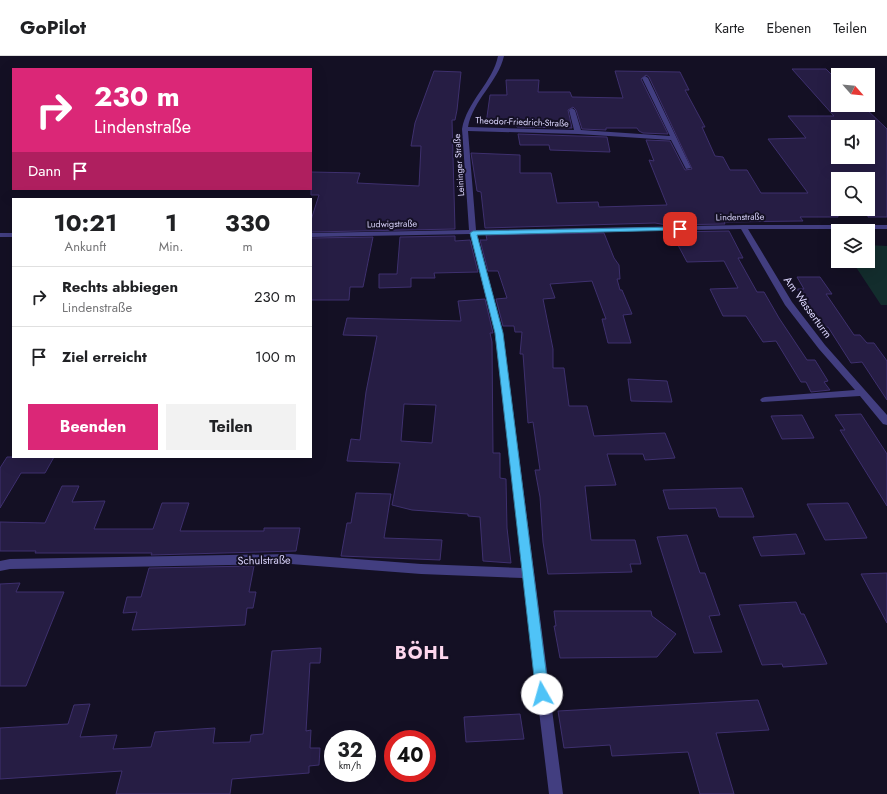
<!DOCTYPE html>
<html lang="de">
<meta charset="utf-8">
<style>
:root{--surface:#fff;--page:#f2f2f2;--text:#202124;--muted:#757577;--line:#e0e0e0;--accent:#db2777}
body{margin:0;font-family:Jost,sans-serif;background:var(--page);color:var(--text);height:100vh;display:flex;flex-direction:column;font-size:15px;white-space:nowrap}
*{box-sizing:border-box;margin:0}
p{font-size:13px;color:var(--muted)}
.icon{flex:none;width:22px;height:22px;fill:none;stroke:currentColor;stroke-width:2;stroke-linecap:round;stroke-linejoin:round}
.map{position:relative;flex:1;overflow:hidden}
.panel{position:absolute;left:12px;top:142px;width:300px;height:260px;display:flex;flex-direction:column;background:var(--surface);border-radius:0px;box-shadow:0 4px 16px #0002}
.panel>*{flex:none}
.hud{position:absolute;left:12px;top:12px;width:300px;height:122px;border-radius:0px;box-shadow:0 4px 16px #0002;background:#db2777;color:#fff;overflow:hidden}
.needle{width:26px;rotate:117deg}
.tools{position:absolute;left:831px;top:12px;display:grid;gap:8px}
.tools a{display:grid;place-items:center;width:44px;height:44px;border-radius:0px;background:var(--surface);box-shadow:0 4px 16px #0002;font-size:20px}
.speed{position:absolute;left:324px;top:674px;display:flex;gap:8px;font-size:20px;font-weight:700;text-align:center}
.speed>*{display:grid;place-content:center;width:52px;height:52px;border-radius:50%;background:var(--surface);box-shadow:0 4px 16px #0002;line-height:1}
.speed small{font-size:10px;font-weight:400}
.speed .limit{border:6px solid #d22;background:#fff;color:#111}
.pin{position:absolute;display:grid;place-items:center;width:34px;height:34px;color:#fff;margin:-17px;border-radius:8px;box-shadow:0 2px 6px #0006}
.me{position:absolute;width:44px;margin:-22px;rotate:353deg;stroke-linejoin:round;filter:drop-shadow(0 0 3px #0008)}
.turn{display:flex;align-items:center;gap:14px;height:84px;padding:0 16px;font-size:18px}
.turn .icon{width:52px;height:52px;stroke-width:2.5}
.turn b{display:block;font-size:28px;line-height:34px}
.then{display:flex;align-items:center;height:38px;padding:0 16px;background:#0003;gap:8px;font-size:15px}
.eta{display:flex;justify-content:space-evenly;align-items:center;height:68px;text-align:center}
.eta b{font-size:24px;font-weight:700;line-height:28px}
.cta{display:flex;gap:8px;margin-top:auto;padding:8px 16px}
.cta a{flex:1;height:46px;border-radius:0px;background:var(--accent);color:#fff;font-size:16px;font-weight:700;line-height:46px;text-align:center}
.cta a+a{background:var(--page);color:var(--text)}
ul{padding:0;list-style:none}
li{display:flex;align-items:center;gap:12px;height:60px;padding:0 16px;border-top:1px solid var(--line)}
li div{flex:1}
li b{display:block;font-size:15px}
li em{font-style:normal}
header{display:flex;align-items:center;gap:24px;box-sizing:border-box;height:56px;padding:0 20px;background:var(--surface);border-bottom:1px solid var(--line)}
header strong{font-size:19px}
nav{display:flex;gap:22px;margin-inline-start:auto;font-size:14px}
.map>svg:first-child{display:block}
</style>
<header>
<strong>GoPilot</strong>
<nav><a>Karte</a><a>Ebenen</a><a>Teilen</a></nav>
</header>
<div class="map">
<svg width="887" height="738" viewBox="0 0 887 738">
<rect width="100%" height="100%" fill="#141024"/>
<polygon fill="#132d2d" points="868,189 887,190 887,249 881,249 852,205 868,205"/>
<g fill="#261d44" stroke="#3e306e" fill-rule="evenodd">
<path d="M792 13H826L838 25V49H862L887 73V161H868V123H838V161H800L803 165 724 166 725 168 667 169 655 167 485 172 481 136 477 135 471 97 520 99V117H551L557 147 598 146 599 151 667 149 649 104 654 105 646 84 670 85 685 114 692 113 649 21 646 19 641 23 668 78 643 77 639 75 637 72H606V74L582 73 576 54 573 51 568 54 572 72 517 71 514 68H486L490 39H507L506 24H539L538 36H570L572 41 623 42 615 15 680 16 689 34H685L705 71H702L715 100 723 101 730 114H747L761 137H808L768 83 806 82 788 60H834ZM838 64 844 71H868V101H838Z"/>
<polygon points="434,15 461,16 457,54 455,64 452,64 455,173 311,176 311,164 319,139 311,139 311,116 360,117 357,127 419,130 421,90 411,90 415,67"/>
<polygon points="518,78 607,81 610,96 550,94 549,89 520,89"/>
<polygon points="729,175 743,202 738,202 757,236 764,236 779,262 807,304 815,304 828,325 824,326 830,334 811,336 806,326 801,326 776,285 763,286 746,260 723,260 710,233 738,232 724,205 687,206 671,176"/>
<polygon points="604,177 614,202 619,209 620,223 617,223 620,234 622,234 632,258 623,259 631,287 608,287 602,263 606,263 592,225 550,228 555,242 543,243 553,293 553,312 564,312 569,350 587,350 594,380 665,377 675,402 645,404 643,398 607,398 616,429 585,430 591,484 635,484 641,508 630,508 632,516 548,518 543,486 540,441 535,414 540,414 533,366 528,367 523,298 520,298 522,276 515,276 514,270 503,270 496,243 507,242 498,215 488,215 480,184 487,184 486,179"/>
<polygon points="455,180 455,185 470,184 478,216 434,217 435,222 411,222 411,231 379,232 379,218 397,218 400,181"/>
<polygon points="373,181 363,231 350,231 349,244 311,244 311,182"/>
<polygon points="797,221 820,221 832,238 826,238 854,279 860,279 867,287 874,287 887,305 887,344 862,306 851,307 828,271 821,272 797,233 804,233"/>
<path d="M485 243 493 277H490L492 286 493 397H500V422L506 423 507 472 511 507 483 505 480 461 468 460V458L412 454 392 449 400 407 347 405 351 383 360 384 366 336 377 280 343 279 347 262 461 265 458 245ZM404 348 436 349 432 387 401 385Z"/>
<polygon points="628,323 667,325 672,346 631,345"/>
<polygon points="861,358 887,398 887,450 840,374 845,374 835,359"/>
<polygon points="802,359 814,382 782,383 771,360"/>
<polygon points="7,401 54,401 45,417 21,417 0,452 0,412"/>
<polygon points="62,430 79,430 72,446 105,445 94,473 153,473 162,447 189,447 180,475 264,475 264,472 300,472 296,495 151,499 152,497 35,497 36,495 0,495 0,466 45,467"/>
<polygon points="742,432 754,461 719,461 716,452 669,453 663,434"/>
<polygon points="356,437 391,438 384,482 442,484 440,504 341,500 347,467 351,467"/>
<polygon points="848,447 867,482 825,484 807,448"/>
<polygon points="796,478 805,498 761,500 753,481"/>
<polygon points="687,479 700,517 705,517 720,559 709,560 722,596 694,597 657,481"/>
<polygon points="254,510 249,536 256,536 253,552 247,552 245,569 132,574 137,556 123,557 127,541 141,541 149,512"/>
<polygon points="887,517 887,567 861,518"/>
<polygon points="20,527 16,536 64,536 26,630 0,630 0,528"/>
<polygon points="796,546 801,558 804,558 827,608 783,611 782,608 762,609 739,549"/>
<polygon points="554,555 651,555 652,560 676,578 657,601 560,602 554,570 556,570"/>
<polygon points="321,592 320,607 310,607 306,675 311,674 310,692 320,692 319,709 309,710 309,717 232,723 230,738 116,738 122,715 0,723 0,672 68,668 74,649 90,648 80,681 117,679 113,693 151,691 155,676 215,672 213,687 250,686 251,679 263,678 272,595"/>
<polygon points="758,644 769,674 716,677 734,738 700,738 688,696 612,700 610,689 564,692 558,655"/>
<polygon points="520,658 524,683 466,686 464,661"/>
</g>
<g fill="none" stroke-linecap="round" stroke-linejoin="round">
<g fill="#423e80" fill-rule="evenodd">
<path d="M498 0H504C498 26 473 44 468 71L574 74 569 54 572 52 575 54 581 74 670 80 642 22 645 20 648 22 691 112 686 113 671 84 578 78 468 75 476 174 743 169H887V173H748L792 246 825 289 887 359V369L883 368 860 340 762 346 760 344 762 342 765 341 855 334 819 293 785 249 741 173 477 178 503 277 563 738H549L523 522 421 518 291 508 10 513 0 515V505L10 503 291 498 421 508 522 512 495 277 470 178 311 181V177L469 174 462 73C467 45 493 26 498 0Z"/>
<rect x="0" y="177" width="13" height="4"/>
</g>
</g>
<polygon fill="#4fc3f7" stroke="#337fa1" points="680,171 683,173 682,174 477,179 503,277 549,638 547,643 542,645 538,643 536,638 495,277 470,177 473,175"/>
<g text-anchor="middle" stroke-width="4" stroke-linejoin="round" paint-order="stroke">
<g font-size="9" fill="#dbd5fd" stroke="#141024">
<text transform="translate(522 66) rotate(2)" y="3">Theodor-Friedrich-Straße</text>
<text transform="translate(459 109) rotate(-94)" y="3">Leininger Straße</text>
<text transform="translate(740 161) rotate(-1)" y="3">Lindenstraße</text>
<text transform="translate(392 168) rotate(-1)" y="3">Ludwigstraße</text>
</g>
<g font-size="11" fill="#dbd5fd" stroke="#141024">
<text transform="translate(808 251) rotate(54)" y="4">Am Wasserturm</text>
<text transform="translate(264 504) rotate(-1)" y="4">Schulstraße</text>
</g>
<g font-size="18" font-weight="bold" letter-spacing="1" fill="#fdd7ee" stroke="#141024">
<text x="422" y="603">BÖHL</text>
</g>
</g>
</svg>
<div class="tools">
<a><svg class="needle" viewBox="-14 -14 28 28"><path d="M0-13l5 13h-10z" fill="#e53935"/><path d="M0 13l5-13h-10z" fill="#757577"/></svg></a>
<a><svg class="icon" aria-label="sound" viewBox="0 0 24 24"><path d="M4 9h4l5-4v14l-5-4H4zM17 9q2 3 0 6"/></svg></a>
<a><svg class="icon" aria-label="search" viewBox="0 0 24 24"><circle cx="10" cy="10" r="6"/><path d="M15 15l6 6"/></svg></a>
<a><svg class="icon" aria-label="layers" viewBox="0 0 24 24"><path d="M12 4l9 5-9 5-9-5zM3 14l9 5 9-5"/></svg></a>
</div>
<div class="speed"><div>32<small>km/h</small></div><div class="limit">40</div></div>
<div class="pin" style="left:680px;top:173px;background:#d93025"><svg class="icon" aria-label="arrive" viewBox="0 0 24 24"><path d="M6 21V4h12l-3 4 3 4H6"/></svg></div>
<svg class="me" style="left:542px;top:638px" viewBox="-20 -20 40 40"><circle r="19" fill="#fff"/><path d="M0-13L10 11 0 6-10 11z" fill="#4fc3f7"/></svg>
<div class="hud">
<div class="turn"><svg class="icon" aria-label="right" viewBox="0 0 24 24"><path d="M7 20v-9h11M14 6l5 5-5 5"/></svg><div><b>230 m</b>Lindenstraße</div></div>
<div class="then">Dann<svg class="icon" aria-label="arrive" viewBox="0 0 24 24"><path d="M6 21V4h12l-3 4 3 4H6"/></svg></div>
</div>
<section class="panel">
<div class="eta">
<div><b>10:21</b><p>Ankunft</p></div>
<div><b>1</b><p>Min.</p></div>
<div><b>330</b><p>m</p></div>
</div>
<ul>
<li><svg class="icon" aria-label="right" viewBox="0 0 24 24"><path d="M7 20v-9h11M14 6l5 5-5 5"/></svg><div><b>Rechts abbiegen</b><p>Lindenstraße</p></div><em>230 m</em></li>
<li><svg class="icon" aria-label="arrive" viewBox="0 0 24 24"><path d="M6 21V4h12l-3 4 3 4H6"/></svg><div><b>Ziel erreicht</b></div><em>100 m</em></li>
</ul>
<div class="cta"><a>Beenden</a><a>Teilen</a></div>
</section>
</div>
